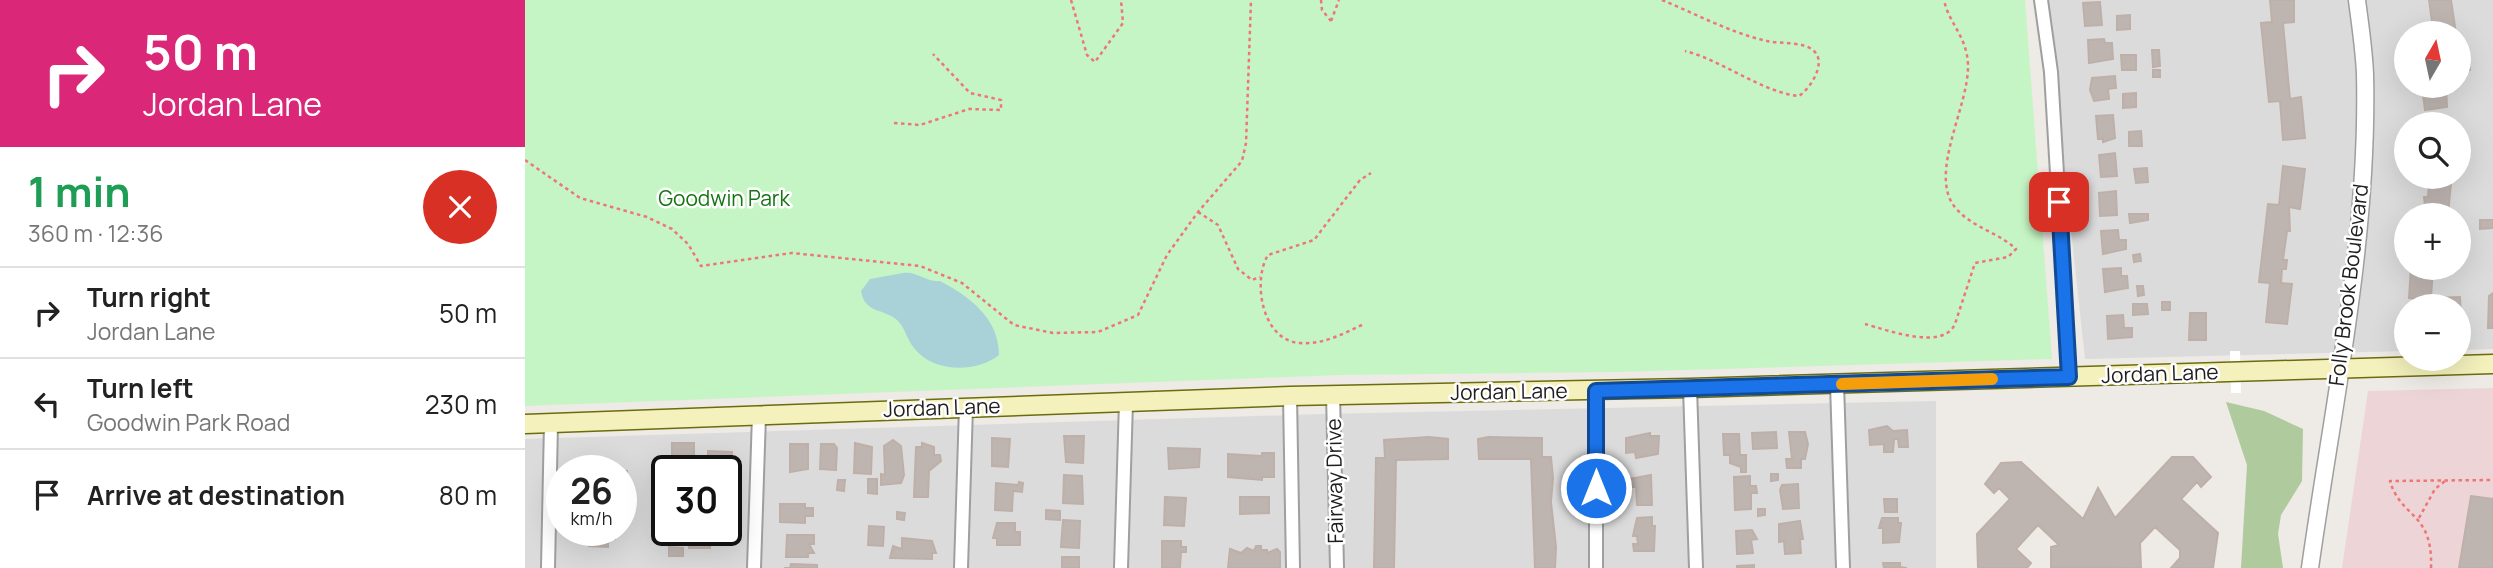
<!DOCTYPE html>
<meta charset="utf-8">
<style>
:root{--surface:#fff;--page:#f2f2f2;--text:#222;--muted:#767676;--line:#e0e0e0}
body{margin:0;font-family:Manrope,sans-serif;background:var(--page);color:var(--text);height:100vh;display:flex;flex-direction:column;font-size:26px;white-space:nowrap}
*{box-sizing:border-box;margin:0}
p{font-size:23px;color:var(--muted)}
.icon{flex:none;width:38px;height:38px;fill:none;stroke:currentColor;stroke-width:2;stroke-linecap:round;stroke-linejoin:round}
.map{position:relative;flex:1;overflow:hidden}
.panel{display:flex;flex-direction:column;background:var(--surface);width:525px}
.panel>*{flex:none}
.top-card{background:#db2777;color:#fff;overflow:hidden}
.needle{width:46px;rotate:9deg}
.buttons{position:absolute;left:1869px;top:21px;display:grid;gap:14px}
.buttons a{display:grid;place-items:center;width:77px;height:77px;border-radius:50%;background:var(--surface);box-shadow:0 7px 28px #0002;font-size:35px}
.speed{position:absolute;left:21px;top:455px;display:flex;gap:14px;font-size:35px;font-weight:700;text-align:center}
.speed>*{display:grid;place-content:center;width:91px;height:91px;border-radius:50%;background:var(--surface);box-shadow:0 7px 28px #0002;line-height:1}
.speed small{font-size:18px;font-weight:400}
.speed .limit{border:4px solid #111;border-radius:10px;background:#fff;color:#111}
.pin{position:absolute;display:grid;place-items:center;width:60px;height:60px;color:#fff;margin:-30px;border-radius:14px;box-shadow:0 4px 10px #0006}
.me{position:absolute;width:77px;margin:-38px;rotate:0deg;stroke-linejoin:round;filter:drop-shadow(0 0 5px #0008)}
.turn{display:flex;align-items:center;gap:24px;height:147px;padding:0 28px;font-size:32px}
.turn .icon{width:91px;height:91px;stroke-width:2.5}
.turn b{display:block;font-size:49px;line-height:60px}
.round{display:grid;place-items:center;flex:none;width:74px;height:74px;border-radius:37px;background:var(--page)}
.headline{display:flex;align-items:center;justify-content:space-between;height:119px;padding:0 28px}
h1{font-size:42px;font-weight:700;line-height:52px;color:#1e9e55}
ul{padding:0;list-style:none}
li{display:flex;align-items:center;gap:21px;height:91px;padding:0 28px;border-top:2px solid var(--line)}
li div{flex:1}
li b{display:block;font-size:26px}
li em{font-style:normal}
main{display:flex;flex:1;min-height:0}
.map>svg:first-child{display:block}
</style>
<main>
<section class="panel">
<div class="top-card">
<div class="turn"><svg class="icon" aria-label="right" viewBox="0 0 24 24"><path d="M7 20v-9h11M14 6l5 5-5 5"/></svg><div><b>50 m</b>Jordan Lane</div></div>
</div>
<div class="headline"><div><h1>1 min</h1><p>360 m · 12:36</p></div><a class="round" style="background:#d93025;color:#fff"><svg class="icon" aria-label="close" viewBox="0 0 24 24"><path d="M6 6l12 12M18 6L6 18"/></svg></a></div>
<ul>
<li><svg class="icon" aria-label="right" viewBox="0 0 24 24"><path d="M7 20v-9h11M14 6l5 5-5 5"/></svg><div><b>Turn right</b><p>Jordan Lane</p></div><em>50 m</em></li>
<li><svg class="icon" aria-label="left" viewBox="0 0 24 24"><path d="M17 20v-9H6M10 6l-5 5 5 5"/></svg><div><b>Turn left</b><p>Goodwin Park Road</p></div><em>230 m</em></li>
<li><svg class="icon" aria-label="arrive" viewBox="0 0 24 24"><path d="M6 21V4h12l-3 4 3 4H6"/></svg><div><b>Arrive at destination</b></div><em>80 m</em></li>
</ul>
</section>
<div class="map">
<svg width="1968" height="568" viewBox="0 0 1968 568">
<rect width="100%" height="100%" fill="#eeeae5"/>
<g fill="#dcdbdb" fill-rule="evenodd">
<path d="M1521 0H1968V349L1934 350V306H1881V351L1560 359ZM1881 33H1934V86H1881ZM1881 124H1934V177H1881ZM1881 215H1934V268H1881Z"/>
<path d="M1411 401V568H0V439L797 414ZM37 471H96V530H37ZM142 471H201V530H142Z"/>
</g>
<polygon fill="#edd5d7" points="1968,388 1968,568 1817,568 1843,391"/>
<polygon fill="#afca9d" points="1701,402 1739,411 1778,429 1777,481 1756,515 1753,534 1758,568 1716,568 1722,465"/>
<polygon fill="#c6f5c5" points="0,0 1500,0 1527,359 1092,372 815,375 0,406"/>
<path fill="#a8d2d8" d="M378 273C392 271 403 283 415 281 445 297 474 318 474 355 451 373 408 373 389 348 382 340 380 327 372 320 358 308 340 314 336 291L345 279Z"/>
<polygon fill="#fff" points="1705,351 1715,351 1716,393 1706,393"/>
<g fill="#beb5b1" stroke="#beb0a8" stroke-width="2">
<polygon points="1745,0 1769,0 1769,22 1758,23 1765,99 1776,97 1780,138 1758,140 1755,101 1744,102 1736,23 1747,22"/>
<polygon points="1904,0 1926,0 1931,33 1888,33 1908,29"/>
<polygon points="1575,2 1577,25 1560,26 1558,3"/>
<polygon points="1605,15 1605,29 1592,30 1592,16"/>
<polygon points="1579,39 1580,43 1587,43 1588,59 1564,63 1563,40"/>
<polygon points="1627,50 1634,50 1635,66 1628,67"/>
<polygon points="1596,55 1611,55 1611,70 1597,70"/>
<polygon points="1937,60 1944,60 1945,70 1938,70"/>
<rect x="1628" y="70" width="7" height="7"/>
<polygon points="1590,76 1591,88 1583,89 1584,99 1569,101 1565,90 1567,78"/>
<polygon points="1897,86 1921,86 1922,107 1900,110"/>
<polygon points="1611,93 1611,107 1598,108 1598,94"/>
<polygon points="1588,115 1590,138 1578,142 1578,139 1573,139 1571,116"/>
<polygon points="1616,131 1617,146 1604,146 1604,132"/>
<polygon points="1590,153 1592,176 1576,177 1574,155"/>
<polygon points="1758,166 1780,169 1775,209 1764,207 1765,231 1762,231 1758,260 1762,260 1761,269 1757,269 1756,283 1767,284 1762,324 1741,322 1745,283 1734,282 1743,204 1754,205"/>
<polygon points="1622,168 1623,182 1611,183 1609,169"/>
<polygon points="1893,177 1915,177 1915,182 1926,183 1923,215 1901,215 1899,197 1903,197 1904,183 1893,182"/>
<polygon points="1591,191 1592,215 1575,216 1574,193"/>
<polygon points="1604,214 1623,214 1623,220 1605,223"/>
<polygon points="1955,220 1968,220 1968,228 1955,229"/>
<polygon points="1593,230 1594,240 1601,240 1601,249 1578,254 1576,231"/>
<polygon points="1615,254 1616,261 1609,262 1608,255"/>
<polygon points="1596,268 1596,276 1602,276 1603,288 1580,292 1578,269"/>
<polygon points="1886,268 1908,268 1906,298 1935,297 1936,319 1934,306 1895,306 1895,299 1884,298"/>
<polygon points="1612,286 1618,286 1619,295 1613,296"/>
<polygon points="1968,293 1968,328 1963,328 1964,296"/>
<rect x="1637" y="302" width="8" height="8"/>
<polygon points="1608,304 1622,304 1623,314 1608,315"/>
<polygon points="1665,313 1681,313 1681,340 1664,340"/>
<polygon points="1598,315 1599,328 1607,328 1607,337 1583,339 1582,316"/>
<polygon points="1362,426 1368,431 1382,430 1383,447 1374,447 1373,439 1369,439 1368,452 1359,452 1359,444 1345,445 1344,430"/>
<polygon points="1251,432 1252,448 1228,449 1227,433"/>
<polygon points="1264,432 1280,432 1283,444 1280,459 1276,459 1276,468 1262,468 1261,459 1267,459"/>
<polygon points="1125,433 1125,436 1134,436 1133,454 1111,458 1110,452 1101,453 1101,438"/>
<polygon points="1198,434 1214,434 1215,455 1221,455 1221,472 1216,472 1216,467 1205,463 1205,455 1199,455"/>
<polygon points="539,436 559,436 558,463 541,462"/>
<polygon points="904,437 923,439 923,459 871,460 869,568 849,568 851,458 860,458 859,440"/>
<polygon points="963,437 1017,438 1017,457 1026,457 1028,478 1026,502 1031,547 1030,568 1010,568 1006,459 954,459 953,439"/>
<polygon points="467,438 485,439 483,467 467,466"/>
<polygon points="368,440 376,446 379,475 376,483 356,485 356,474 360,475 359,446"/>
<rect x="147" y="443" width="22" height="28"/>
<polygon points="330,443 347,447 346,474 329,473"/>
<polygon points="397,443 409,447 409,455 415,455 416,461 404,471 403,497 389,497 391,447 397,447"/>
<polygon points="265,444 283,444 283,469 265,472"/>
<polygon points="296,444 309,444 312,448 311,470 295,469"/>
<polygon points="643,448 675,449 674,467 644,469"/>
<polygon points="183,451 207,452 206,485 201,485 201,471 183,471"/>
<polygon points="737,453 749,453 749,477 737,477 737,480 703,477 703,454 737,456"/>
<polygon points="1647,457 1668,457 1686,477 1676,487 1672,482 1656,499 1693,533 1688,568 1646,568 1655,558 1655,550 1630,527 1615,543 1616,568 1526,567 1526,547 1534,545 1513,525 1491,549 1506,563 1502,568 1453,568 1452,534 1485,499 1474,488 1469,493 1460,484 1476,463 1496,462 1558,519 1573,488 1590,518"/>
<polygon points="86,467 86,471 69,471 69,468"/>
<polygon points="102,471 103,490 96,490 96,472"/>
<polygon points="1246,474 1253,474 1253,480 1246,481"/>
<polygon points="539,475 557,476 558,504 538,503"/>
<polygon points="1126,475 1127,505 1112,505 1111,487 1104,487 1104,479"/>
<polygon points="1225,476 1225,486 1231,486 1232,493 1226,493 1226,509 1210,510 1209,477"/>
<polygon points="343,479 352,479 352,494 343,493"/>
<polygon points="313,480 320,480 319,491 312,490"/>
<polygon points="494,482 498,483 497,492 488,491 487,511 470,510 471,483 493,485"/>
<polygon points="1273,484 1274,508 1258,509 1255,490 1257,485"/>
<rect x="127" y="491" width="7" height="9"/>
<polygon points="136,491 142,491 142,511 141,505 137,505"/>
<polygon points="1946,496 1968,499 1968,568 1934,568"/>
<polygon points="640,497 661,498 659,526 639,525"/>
<polygon points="715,497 744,497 744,513 715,514"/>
<polygon points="1359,499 1372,499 1372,512 1360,512"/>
<polygon points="255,504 280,504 280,508 288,508 288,516 280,516 280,523 255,522"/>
<polygon points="1233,509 1240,509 1240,515 1233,516"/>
<polygon points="521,510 535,511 535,520 521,519"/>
<polygon points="372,512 380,513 379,520 372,519"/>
<polygon points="127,516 134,516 132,531 127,531"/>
<polygon points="1127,517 1127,526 1130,526 1129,551 1109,551 1108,544 1113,544 1112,536 1108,536 1112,518"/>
<polygon points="1357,518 1373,518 1373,523 1376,523 1374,542 1358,543 1358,528 1354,528"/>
<polygon points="538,520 555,521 554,548 536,547"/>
<polygon points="1275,521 1278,539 1275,539 1276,553 1260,554 1259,541 1254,542 1254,524"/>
<polygon points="472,523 490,523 490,532 495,532 495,545 472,545 472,538 468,538"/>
<polygon points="344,526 359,527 358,546 343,545"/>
<polygon points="65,530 90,530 90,539 83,539 83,547 64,546"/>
<polygon points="166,530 190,530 189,534 194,534 194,539 186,539 185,548 164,548 164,539 168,539"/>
<polygon points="1227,530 1232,539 1226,540 1228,553 1212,554 1211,531"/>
<polygon points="262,535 289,535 289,544 284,544 289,553 283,553 283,557 261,557"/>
<polygon points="377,538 407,541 411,553 407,553 407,559 365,558 368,546 377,549"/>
<polygon points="637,541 656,541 656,547 661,547 661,552 656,552 655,568 637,568"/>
<polygon points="731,546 736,546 736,550 742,550 742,553 752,549 755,552 755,568 703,568 705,549 716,553 722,548 729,551"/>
<polygon points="144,547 158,548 158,556 144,556"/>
<rect x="537" y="557" width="17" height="11"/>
<polygon points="1358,563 1375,563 1375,567 1382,568 1359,568"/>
<polygon points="266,564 292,565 292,568 259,568 265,568"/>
<polygon points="1229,565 1229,568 1212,568 1212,566"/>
</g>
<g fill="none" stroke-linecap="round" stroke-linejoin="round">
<defs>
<g id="minor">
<polyline points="1516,0 1526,72 1544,377"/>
<polyline points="1312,384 1318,568"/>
<polyline points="1165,388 1171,568"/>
<polyline points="1071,391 1071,568"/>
<polyline points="808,394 812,568"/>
<polyline points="765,396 768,568"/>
<polyline points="23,568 26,423"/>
<polyline points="229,568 234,415"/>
<polyline points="436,568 441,407"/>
<polyline points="596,568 601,402"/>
</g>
<path id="tertiary" d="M1785 568C1808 404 1844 240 1840 74 1839 49 1835 24 1832 0"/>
<polyline id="secondary" points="0,424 765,396 1165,388 1968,364"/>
</defs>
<use href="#minor" stroke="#9f9f9f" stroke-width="16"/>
<use href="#tertiary" stroke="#9f9f9f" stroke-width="19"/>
<use href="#secondary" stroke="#6b6c0e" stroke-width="21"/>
<g stroke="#ee7676" stroke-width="2.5" stroke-dasharray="3.5 3.5" stroke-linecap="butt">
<polyline points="546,0 562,55 570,62 598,23 596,0"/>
<polyline points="796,0 797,10 806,21"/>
<path d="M1137 0C1171 14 1206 33 1242 41 1256 44 1278 41 1289 51 1302 63 1285 89 1274 96 1236 92 1199 61 1160 51"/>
<polyline points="806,21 814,0"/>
<polyline points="369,123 395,125 444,109 476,110 476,100 445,93 408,54"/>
<polyline points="0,160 55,198 122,217 147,229 163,244 176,266 267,253 395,266 437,283 489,325 528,333 573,332 613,315 642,255 673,212 717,161 721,143 726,0"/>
<polyline points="673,212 693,225 713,269 727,280 735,277"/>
<path d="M1340 324C1362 330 1418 351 1430 324L1450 263 1483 257 1491 249C1473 232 1445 227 1429 206 1404 172 1444 106 1443 65 1442 36 1424 24 1419 0"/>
<path d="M837 325C818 334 797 345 775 343 737 341 727 281 743 255L789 240 835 180 846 173"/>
<polyline points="1894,518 1910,489 1920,481"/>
<path d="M1906 568C1908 511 1876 519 1865 481L1968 480"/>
</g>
<use href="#minor" stroke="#fff" stroke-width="12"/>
<use href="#tertiary" stroke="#fff" stroke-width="16"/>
<use href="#secondary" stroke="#f4f1bd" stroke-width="18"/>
</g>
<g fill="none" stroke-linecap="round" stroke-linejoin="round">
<defs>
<polyline id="route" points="1071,488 1071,391 1544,377 1534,202"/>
</defs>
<use href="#route" stroke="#114b97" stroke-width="18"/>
<use href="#route" stroke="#1a73e8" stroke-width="12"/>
<polyline stroke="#f59e0b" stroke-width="12" points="1317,384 1467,379"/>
</g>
<g text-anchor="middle" stroke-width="5" stroke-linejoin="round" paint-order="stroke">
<g font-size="21" fill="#167314" stroke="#fff">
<text x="199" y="206">Goodwin Park</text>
</g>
<g font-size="21" fill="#1e1e1e" stroke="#fff">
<text transform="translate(1824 285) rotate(-83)" y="7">Folly Brook Boulevard</text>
<text transform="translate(1635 374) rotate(-2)" y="7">Jordan Lane</text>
<text transform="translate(984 392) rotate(-1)" y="7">Jordan Lane</text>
<text transform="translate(417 408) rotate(-2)" y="7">Jordan Lane</text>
<text transform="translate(810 481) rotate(-91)" y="7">Fairway Drive</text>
</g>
</g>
</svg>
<div class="buttons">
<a><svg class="needle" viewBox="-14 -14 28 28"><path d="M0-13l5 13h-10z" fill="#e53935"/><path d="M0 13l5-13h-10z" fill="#767676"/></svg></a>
<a><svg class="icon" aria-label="search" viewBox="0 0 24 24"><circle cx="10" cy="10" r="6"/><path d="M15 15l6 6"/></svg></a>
<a>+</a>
<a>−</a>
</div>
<div class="speed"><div>26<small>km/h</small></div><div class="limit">30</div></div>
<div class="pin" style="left:1534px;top:202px;background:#d93025"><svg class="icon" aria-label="arrive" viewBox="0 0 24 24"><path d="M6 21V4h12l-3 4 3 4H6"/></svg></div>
<svg class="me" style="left:1071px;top:488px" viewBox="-20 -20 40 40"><circle r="17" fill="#1a73e8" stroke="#fff" stroke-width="3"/><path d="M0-11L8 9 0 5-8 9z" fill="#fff"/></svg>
</div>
</main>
